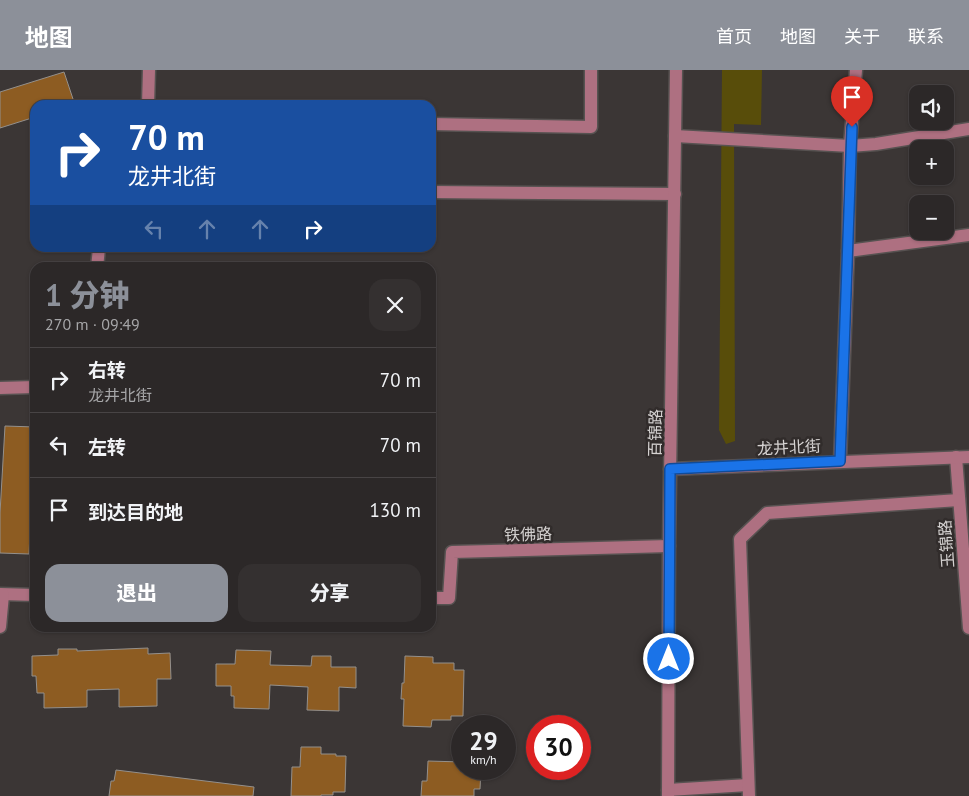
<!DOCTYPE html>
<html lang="zh">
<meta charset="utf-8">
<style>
:root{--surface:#2c2828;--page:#343030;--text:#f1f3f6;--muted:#a6a6a8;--line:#484445;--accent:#8c9099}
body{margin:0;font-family:"PT Sans","Noto Sans SC",sans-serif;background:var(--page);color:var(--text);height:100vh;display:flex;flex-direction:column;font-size:19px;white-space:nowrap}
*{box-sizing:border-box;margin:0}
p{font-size:16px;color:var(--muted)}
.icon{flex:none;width:28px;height:28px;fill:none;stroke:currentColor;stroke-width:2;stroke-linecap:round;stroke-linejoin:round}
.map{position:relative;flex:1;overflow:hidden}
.details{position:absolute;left:30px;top:192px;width:406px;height:370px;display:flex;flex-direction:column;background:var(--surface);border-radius:15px;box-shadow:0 1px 4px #0004,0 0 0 1px var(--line)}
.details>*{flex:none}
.hud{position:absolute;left:30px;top:30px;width:406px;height:152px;border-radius:15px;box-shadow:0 1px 4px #0004,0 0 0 1px var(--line);background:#1a4fa0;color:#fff;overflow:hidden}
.controls{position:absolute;left:909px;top:15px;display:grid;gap:10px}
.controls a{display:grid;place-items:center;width:45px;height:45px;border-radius:10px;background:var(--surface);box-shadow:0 1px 4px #0004,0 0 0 1px var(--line);font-size:25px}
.speed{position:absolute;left:451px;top:645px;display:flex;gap:10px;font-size:25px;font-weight:700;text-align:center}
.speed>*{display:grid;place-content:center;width:65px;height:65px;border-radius:50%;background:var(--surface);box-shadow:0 1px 4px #0004,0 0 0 1px var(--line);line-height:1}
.speed small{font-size:12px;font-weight:400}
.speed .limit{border:8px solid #d22;background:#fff;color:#111}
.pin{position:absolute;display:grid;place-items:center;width:42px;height:42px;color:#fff;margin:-51px -21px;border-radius:50% 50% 50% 0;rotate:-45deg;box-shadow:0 0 5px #0007}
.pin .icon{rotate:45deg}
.me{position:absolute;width:55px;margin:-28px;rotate:0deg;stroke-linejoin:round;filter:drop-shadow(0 0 4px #0008)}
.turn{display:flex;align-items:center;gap:18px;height:105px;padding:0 15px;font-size:22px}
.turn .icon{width:65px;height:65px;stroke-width:2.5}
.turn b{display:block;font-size:35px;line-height:42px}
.lanes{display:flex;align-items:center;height:48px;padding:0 15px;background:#0003;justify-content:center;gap:25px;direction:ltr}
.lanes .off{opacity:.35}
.round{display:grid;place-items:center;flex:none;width:52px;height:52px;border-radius:15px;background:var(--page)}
.overview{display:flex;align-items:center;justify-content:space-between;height:85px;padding:0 15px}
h1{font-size:30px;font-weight:800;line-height:38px;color:var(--accent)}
.cta{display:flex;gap:10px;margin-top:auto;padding:10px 15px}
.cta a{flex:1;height:58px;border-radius:15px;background:var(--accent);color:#fff;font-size:20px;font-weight:800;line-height:58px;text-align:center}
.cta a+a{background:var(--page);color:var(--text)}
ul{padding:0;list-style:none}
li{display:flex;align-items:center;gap:15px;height:65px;padding:0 15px;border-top:1px solid var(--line)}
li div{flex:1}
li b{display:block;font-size:19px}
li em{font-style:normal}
header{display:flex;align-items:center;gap:30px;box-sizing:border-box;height:70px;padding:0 25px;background:var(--accent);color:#fff}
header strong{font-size:24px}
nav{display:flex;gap:28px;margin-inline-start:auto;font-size:18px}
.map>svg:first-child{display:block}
</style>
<header>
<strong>地图</strong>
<nav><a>首页</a><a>地图</a><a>关于</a><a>联系</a></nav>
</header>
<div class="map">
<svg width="969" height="726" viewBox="0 0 969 726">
<rect width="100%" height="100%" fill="#3b3635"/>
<polygon fill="#584d0a" points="722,0 762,0 761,55 734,54 735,371 726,374 719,360"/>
<g fill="#8d5c22" stroke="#94908c">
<polygon points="64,2 75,35 35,35 35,47 0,58 0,22"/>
<polygon points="5,356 35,357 29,484 0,483 0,443"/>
<polygon points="148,578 148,584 170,583 171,609 157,609 157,636 119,637 119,619 87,620 87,637 44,638 44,623 37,623 36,606 32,606 32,586 58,585 58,579 77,579 77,581"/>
<polygon points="236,580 271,581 270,595 311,596 312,586 331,586 331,597 356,597 356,618 339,617 339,641 307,640 308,617 270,615 269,639 234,638 234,626 231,626 231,616 216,616 216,594 235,594"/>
<polygon points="405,586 433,587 433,593 454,593 454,600 464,600 463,646 451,646 451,650 432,650 431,657 403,656 404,629 401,629 402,613 404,613"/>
<polygon points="301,677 321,677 321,684 336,684 336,686 346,686 345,722 333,722 333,725 321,725 321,726 291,726 292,697 300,697"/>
<polygon points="428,691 462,692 462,699 481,699 480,719 474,719 474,726 421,726 422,711 427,711"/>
<polygon points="116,700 254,717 253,726 109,726 111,711 114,711"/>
</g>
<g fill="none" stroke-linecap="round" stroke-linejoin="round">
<defs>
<g id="minor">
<polyline points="148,35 149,0"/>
<polyline points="431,54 591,57 591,0"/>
<polyline points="675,66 850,76 876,74 969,59"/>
<polyline points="431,122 675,124"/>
<polyline points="848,181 969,165"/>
<polyline points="97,198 99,178"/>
<polyline points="0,318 35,317"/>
<polyline points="956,387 969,558"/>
<polyline points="840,391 848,181 850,76 856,0"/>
<polyline points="670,399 969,387"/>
<polyline points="0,524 35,525"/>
<polyline points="431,528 449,528 452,482 669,476"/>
<polyline points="0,557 3,525"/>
<polyline points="668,720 748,715"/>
<polyline points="668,726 669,476 676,0"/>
<polyline points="749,726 740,469 767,443 959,430"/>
</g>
</defs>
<use href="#minor" stroke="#575251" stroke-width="15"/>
<use href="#minor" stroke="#ae7081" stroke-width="12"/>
</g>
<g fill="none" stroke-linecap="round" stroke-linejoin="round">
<defs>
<polyline id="route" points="669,589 670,399 840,391 852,57"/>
</defs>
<use href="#route" stroke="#114b97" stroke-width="12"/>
<use href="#route" stroke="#1a73e8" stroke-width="9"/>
</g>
<g text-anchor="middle" stroke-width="5" stroke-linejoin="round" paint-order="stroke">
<g font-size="16" fill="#d6d3d2" stroke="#312c2b">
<text transform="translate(655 363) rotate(-89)" y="6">百锦路</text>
<text transform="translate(789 377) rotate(-3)" y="6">龙井北街</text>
<text transform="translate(528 464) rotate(-2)" y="6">铁佛路</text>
<text transform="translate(946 474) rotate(-94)" y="6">玉锦路</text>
</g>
</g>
</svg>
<div class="controls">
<a><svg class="icon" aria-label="sound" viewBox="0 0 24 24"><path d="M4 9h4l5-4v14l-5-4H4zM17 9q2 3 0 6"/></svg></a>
<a>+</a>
<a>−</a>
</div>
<div class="speed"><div>29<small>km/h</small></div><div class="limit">30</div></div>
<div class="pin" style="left:852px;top:57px;background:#d93025"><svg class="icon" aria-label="arrive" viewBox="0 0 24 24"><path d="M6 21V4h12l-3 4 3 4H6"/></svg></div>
<svg class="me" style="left:669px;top:589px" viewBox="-20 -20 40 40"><circle r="17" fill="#1a73e8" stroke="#fff" stroke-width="3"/><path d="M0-11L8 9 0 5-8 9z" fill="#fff"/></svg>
<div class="hud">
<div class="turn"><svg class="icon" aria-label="right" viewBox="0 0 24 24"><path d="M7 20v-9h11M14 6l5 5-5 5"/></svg><div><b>70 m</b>龙井北街</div></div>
<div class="lanes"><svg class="icon off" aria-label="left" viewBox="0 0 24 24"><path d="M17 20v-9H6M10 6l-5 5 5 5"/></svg><svg class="icon off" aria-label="ahead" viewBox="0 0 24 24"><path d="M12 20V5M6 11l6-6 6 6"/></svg><svg class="icon off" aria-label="ahead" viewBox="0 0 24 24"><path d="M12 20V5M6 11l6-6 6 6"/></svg><svg class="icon" aria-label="right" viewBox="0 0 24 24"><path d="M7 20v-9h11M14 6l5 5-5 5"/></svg></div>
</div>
<section class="details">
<div class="overview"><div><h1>1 分钟</h1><p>270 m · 09:49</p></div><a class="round"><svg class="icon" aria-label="close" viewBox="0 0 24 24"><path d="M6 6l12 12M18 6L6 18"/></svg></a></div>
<ul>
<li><svg class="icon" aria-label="right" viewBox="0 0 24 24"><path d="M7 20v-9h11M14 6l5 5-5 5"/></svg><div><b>右转</b><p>龙井北街</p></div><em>70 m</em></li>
<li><svg class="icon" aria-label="left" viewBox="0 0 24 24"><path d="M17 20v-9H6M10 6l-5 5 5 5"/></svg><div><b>左转</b></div><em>70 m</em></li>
<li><svg class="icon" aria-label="arrive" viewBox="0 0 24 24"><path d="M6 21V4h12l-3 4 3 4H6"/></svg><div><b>到达目的地</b></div><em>130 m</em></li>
</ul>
<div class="cta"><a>退出</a><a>分享</a></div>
</section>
</div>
